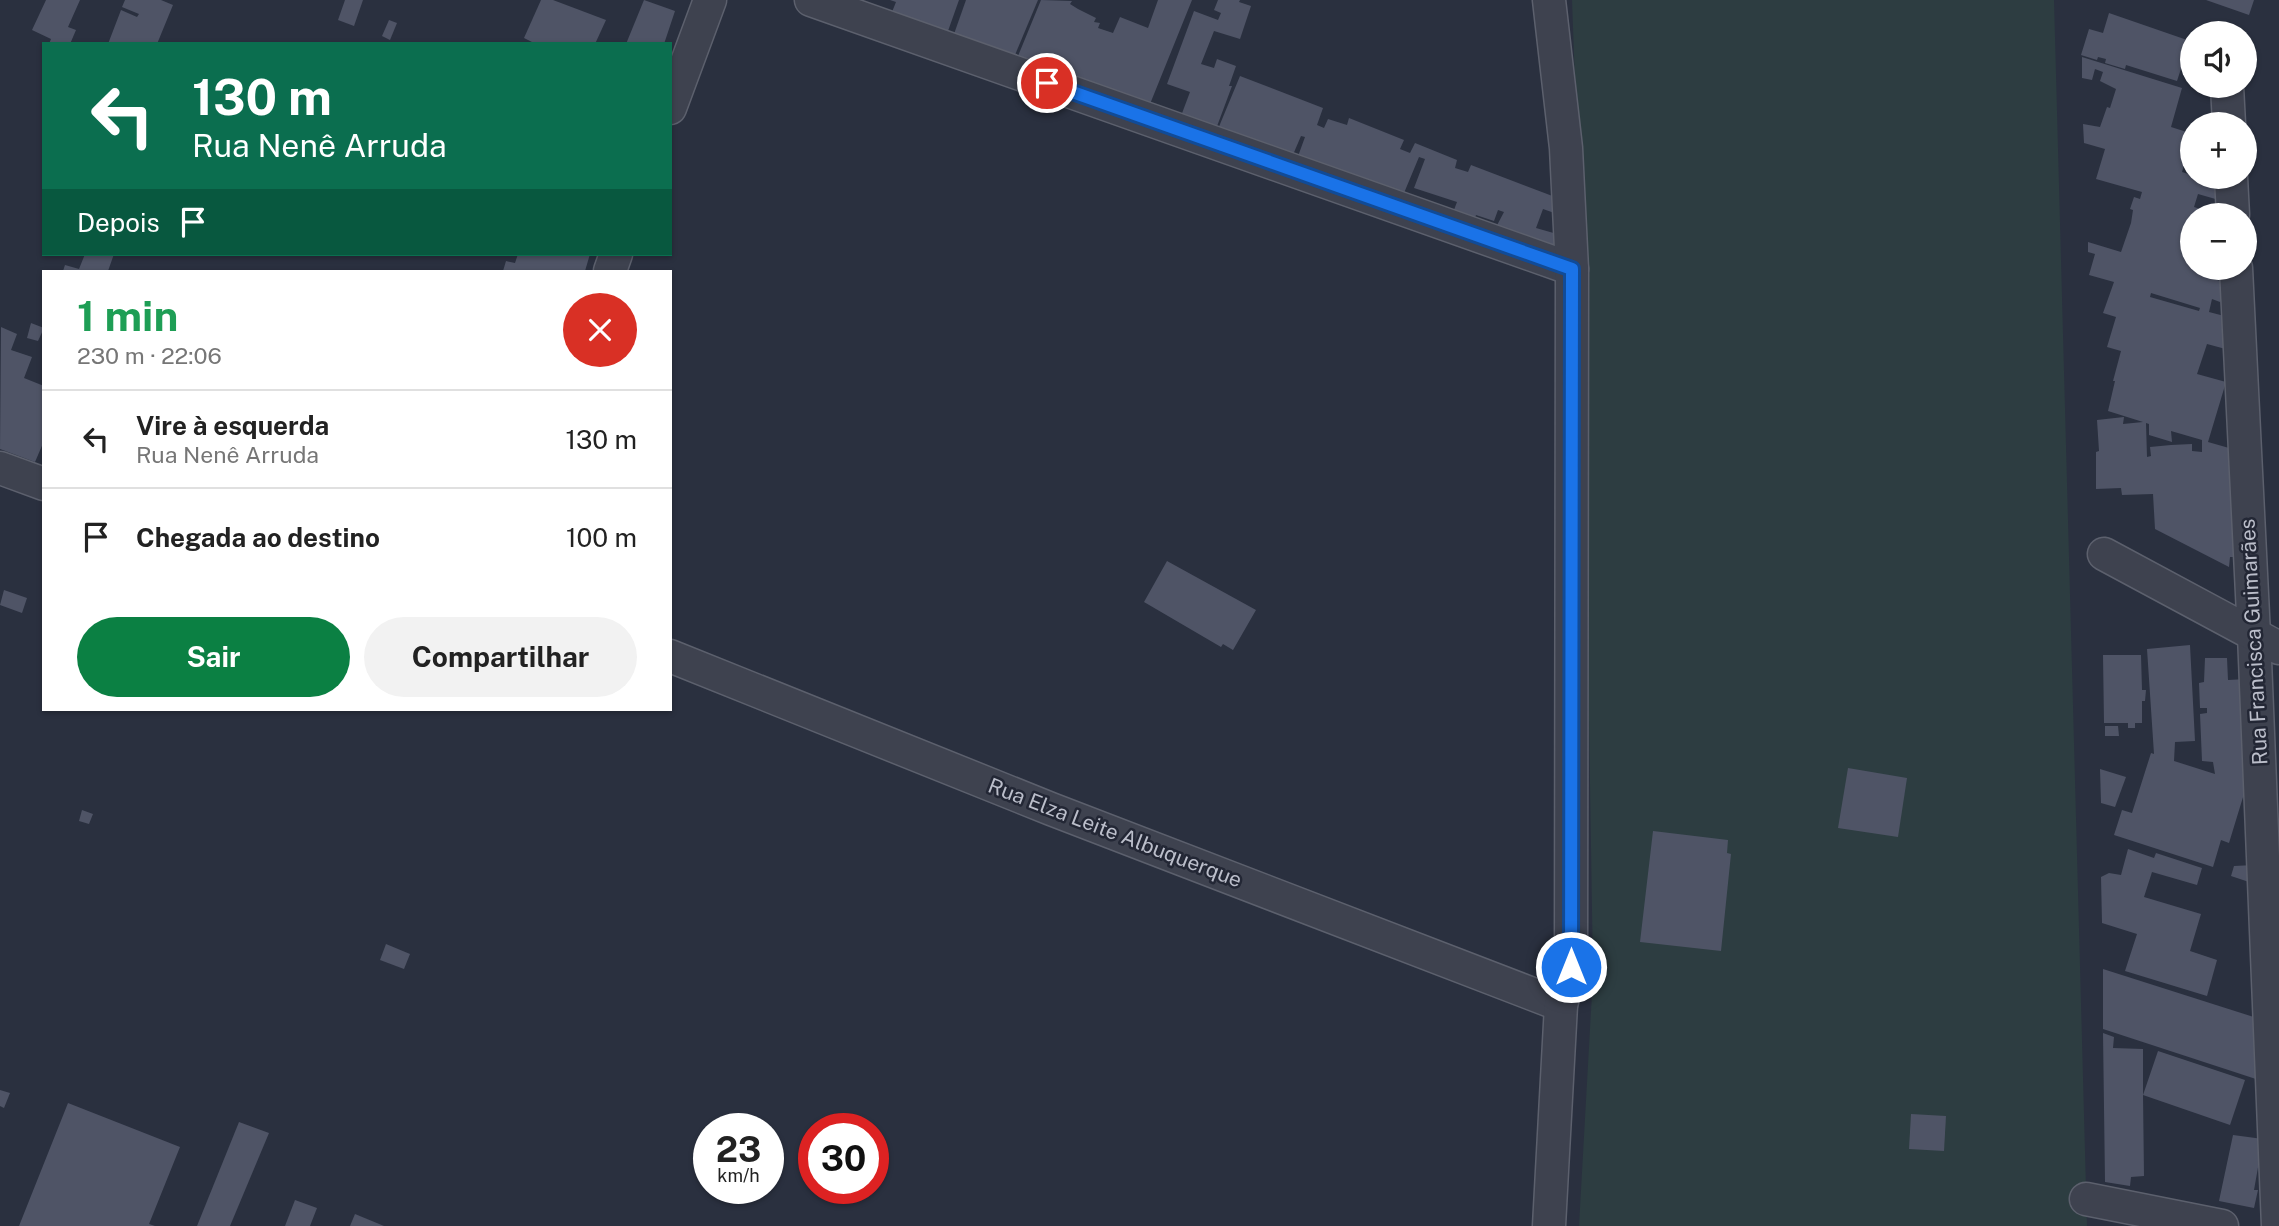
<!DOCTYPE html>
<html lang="pt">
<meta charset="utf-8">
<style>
:root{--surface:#fff;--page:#f2f2f2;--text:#222;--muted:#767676;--line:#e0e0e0;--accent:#0b8043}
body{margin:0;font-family:"Public Sans",sans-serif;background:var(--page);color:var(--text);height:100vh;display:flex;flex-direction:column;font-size:26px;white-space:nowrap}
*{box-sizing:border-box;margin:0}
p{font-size:23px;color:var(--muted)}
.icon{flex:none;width:38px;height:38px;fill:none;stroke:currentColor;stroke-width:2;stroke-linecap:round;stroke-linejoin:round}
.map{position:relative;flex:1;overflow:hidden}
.side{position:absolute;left:42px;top:270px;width:630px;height:441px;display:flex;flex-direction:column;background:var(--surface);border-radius:0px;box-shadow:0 2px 5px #0004}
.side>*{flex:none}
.banner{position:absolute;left:42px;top:42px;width:630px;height:214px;border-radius:0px;box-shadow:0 2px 5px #0004;background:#0b6e4f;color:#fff;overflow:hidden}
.controls{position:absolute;left:2180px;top:21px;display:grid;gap:14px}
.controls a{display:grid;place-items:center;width:77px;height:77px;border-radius:50%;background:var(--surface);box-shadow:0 2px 5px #0004;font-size:35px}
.speed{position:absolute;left:693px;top:1113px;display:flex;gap:14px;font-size:35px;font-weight:700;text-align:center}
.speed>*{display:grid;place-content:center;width:91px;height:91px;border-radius:50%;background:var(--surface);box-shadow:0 2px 5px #0004;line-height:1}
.speed small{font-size:18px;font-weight:400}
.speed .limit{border:10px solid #d22;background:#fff;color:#111}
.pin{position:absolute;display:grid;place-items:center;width:60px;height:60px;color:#fff;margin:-30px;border:4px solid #fff;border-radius:50%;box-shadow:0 2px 7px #0007}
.me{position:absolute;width:77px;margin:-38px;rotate:0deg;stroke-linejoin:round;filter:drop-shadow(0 0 5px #0008)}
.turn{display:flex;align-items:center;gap:24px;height:147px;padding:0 35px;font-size:32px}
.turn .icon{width:91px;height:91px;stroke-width:2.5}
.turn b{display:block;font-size:49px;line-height:60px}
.then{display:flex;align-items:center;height:66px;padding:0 35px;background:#0003;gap:14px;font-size:26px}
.round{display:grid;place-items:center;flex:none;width:74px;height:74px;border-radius:37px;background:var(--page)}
.summary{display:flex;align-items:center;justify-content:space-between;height:119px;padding:0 35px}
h1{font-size:42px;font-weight:700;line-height:52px;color:#1e9e55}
.primary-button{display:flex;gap:14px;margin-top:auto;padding:14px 35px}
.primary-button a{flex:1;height:80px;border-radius:42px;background:var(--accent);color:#fff;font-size:28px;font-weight:700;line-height:80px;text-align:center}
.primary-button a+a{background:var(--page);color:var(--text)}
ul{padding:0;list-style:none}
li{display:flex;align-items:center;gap:21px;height:98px;padding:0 35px;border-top:2px solid var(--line)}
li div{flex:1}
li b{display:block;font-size:26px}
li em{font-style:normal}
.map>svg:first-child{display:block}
</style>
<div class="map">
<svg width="2279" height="1226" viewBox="0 0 2279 1226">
<rect width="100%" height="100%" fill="#2a303f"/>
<polygon fill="#2d3d41" points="1572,0 2054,0 2087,1226 1579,1226 1593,975 1582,274"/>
<g fill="#4f5466" fill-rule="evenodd">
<polygon points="46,0 80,0 68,27 76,30 70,44 49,44 51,39 32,30"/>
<polygon points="125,0 161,0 173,5 157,44 108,44 121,10 137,17 139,14 122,7"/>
<polygon points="345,0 363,0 354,26 338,20"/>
<polygon points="541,0 553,0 606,20 595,44 536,44 524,38"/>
<polygon points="644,0 675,11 664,44 626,44"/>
<polygon points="890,0 959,0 948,31 892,12 896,2"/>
<polygon points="966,0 1038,0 1015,55 954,34"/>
<polygon points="1041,0 1072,1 1070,4 1078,9 1096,18 1094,22 1100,23 1098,28 1113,33 1120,17 1148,28 1158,0 1192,0 1150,104 1018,56"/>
<polygon points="1218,0 1240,0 1239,2 1251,6 1240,39 1214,31 1201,64 1214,68 1217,59 1236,66 1229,86 1232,86 1216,129 1181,116 1190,92 1167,84 1194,11 1218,20 1221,13 1214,10"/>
<polygon points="2206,0 2254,0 2249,15"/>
<polygon points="2109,13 2190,41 2177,81 2126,65 2125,69 2105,63 2106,59 2098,57 2097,60 2081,55 2089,29 2103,33"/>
<polygon points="389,20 397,23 390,40 382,36"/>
<path d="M2082 57 2182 88 2171 127 2193 134 2182 172 2224 185 2219 200 2198 194 2194 207 2219 215H2193V268H2221L2217 280 2227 283 2220 302 2212 299 2209 312 2232 318 2233 351 2207 344 2197 374 2226 382 2208 442 2236 450 2240 557H2230L2229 567 2155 529 2153 494 2122 495 2121 488 2096 489V452L2099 451 2097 420 2124 417 2123 424 2143 422 2108 411 2115 381H2113L2121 351 2107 347 2116 317 2103 313 2114 282 2089 275 2095 254 2088 252V242L2121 252 2131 223 2133 210 2130 209 2134 197 2140 199 2142 192 2096 179 2105 149 2084 143 2083 124 2100 127 2107 107 2110 108 2116 89 2100 81 2103 72 2095 69 2092 80 2082 78ZM2151 293 2200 308 2199 311 2150 297ZM2146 423 2149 424V435L2172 442 2171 431 2202 440V452L2192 451V444L2171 445 2150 447 2151 456 2147 457Z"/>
<polygon points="1240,76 1323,108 1317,125 1324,128 1328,119 1347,125 1349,118 1404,140 1400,149 1410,153 1415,143 1457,160 1455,168 1468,172 1471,165 1563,200 1560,215 1543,209 1536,228 1557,234 1554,247 1494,231 1504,212 1498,210 1494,221 1476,215 1473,223 1452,215 1457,202 1414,188 1425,159 1419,157 1404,193 1395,189 1393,194 1297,159 1305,137 1301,136 1292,157 1218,129"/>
<polygon points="85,254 114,254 108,271 63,271 65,265 79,269"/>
<polygon points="518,254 590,254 585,271 503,271 506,261 515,263"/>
<polygon points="31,323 44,328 38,341 27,338"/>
<polygon points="1,327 17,334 11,350 32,357 24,378 44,386 44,441 35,462 0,449"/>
<polygon points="1167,561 1256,610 1233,650 1223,644 1221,647 1144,602"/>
<polygon points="4,590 27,598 22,613 0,605"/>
<polygon points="2190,645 2195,741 2175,742 2174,761 2215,774 2213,762 2202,761 2200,714 2207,713 2207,708 2200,708 2199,683 2204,682 2205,658 2227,658 2228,680 2247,679 2248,713 2241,713 2244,783 2247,784 2229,843 2221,840 2213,867 2114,835 2122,810 2132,813 2151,753 2154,754 2147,649"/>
<polygon points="2103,655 2141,655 2142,690 2146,690 2145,701 2142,701 2142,723 2135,723 2135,728 2128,728 2128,723 2104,723"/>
<polygon points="2105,726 2118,726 2119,736 2105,736"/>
<polygon points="1848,768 1907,778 1898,837 1838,828"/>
<polygon points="2100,769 2126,777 2115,807 2101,803"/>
<polygon points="82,810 93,814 89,824 79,821"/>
<polygon points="1653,831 1728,840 1727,853 1731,854 1721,951 1640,942"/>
<polygon points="2128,849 2154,858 2156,853 2202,868 2197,885 2152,872 2144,897 2201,914 2190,951 2217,960 2207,996 2125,971 2137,934 2102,923 2101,877 2109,873 2121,875"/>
<polygon points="2254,865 2255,884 2231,876 2234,866"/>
<polygon points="386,944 410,954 404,969 380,960"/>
<polygon points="2103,969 2260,1019 2262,1081 2103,1029"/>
<polygon points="2103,1033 2114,1037 2113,1048 2143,1049 2143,1095 2158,1051 2245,1080 2230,1125 2143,1095 2144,1176 2131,1177 2130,1186 2105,1182"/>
<polygon points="0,1090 10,1093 4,1108 0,1106"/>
<polygon points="68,1103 180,1147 149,1224 155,1226 19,1226"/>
<polygon points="1911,1114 1946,1116 1944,1151 1909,1149"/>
<polygon points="239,1122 269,1133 230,1226 197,1226"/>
<polygon points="2233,1135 2263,1139 2254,1190 2258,1190 2254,1208 2219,1201"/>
<polygon points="295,1200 317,1208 310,1226 285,1226"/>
<polygon points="355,1214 384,1226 350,1226"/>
</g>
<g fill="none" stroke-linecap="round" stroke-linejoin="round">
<defs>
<g id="street">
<polyline points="811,0 1572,269"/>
<polyline points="2227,86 2229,124"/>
<polyline points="670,108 710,0"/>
<polyline points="2231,177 2233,215"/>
<polyline points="2236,268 2254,635 2278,1226"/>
<polyline points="610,271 616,254"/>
<polyline points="0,468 44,484"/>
<polyline points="2104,554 2279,648"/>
<polyline points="670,656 1051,809 1561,1005"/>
<polyline points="2086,1199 2222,1226"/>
<polyline points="1549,1226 1561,1005 1571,967 1572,269 1566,148 1549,0"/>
</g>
</defs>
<use href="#street" stroke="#5c606d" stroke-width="35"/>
<use href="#street" stroke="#3e424f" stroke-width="32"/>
</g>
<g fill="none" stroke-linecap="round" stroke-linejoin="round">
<defs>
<polyline id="route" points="1047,83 1572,269 1571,967"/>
</defs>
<use href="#route" stroke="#114b97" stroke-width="18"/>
<use href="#route" stroke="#1a73e8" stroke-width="12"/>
</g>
<g text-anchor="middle" stroke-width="5" stroke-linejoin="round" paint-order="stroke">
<g font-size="21" fill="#bbbeca" stroke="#232735">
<text transform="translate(2254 642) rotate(-93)" y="7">Rua Francisca Guimarães</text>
<text transform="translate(1115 833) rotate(21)" y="7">Rua Elza Leite Albuquerque</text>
</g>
</g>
</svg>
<div class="controls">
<a><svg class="icon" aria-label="sound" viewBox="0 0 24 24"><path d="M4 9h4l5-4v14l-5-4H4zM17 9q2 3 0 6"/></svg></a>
<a>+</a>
<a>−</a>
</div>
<div class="speed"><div>23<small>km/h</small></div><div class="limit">30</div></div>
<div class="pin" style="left:1047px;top:83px;background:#d93025"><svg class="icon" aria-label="arrive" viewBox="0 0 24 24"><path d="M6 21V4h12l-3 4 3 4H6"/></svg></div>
<svg class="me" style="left:1571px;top:967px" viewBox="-20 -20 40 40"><circle r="17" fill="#1a73e8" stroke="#fff" stroke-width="3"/><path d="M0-11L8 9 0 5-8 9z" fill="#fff"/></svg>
<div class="banner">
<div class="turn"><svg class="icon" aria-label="left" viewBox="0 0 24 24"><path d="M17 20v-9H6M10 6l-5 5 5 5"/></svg><div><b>130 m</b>Rua Nenê Arruda</div></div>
<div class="then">Depois<svg class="icon" aria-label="arrive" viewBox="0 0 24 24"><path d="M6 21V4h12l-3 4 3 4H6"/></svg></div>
</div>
<section class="side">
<div class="summary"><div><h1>1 min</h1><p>230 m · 22:06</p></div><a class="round" style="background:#d93025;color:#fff"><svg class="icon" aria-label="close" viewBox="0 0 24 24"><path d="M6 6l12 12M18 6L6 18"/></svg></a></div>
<ul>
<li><svg class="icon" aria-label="left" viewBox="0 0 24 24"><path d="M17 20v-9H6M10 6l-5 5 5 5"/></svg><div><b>Vire à esquerda</b><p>Rua Nenê Arruda</p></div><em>130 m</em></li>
<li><svg class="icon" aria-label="arrive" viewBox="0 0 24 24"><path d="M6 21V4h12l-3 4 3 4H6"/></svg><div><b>Chegada ao destino</b></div><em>100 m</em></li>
</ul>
<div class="primary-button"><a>Sair</a><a>Compartilhar</a></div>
</section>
</div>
